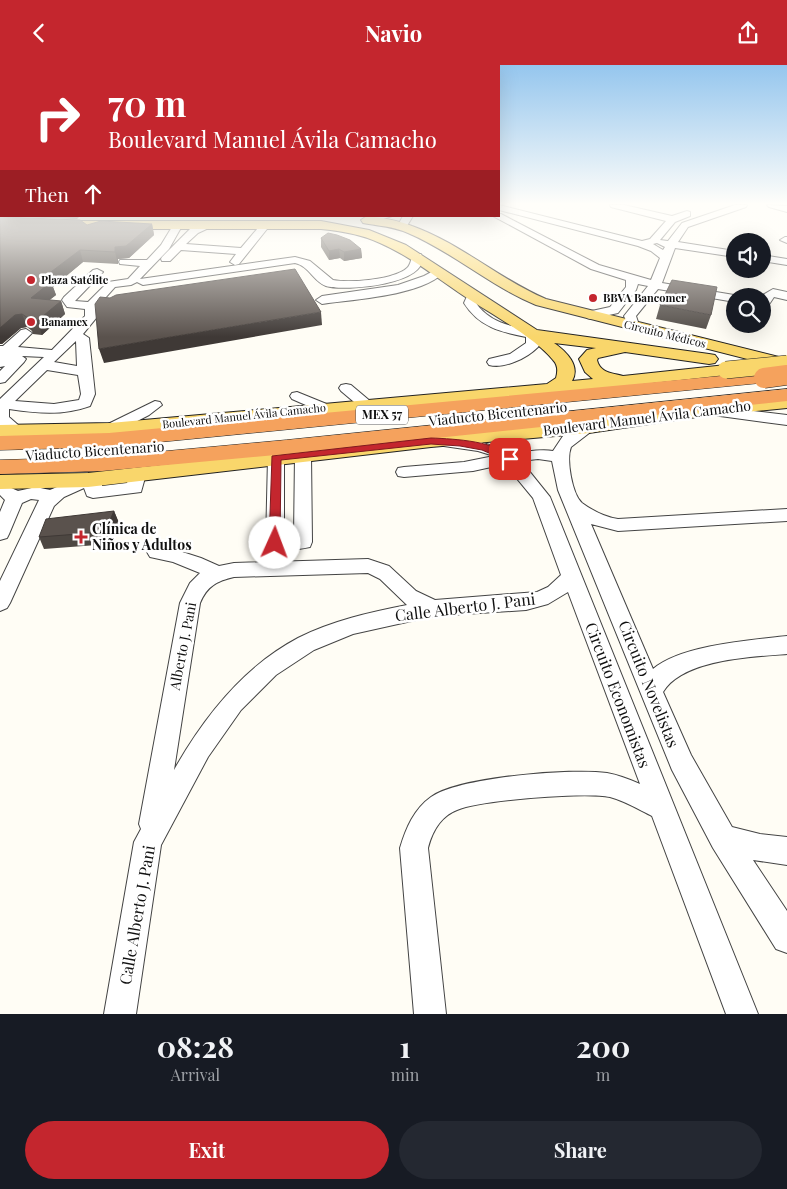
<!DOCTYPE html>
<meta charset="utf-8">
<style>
:root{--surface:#171b24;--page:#242831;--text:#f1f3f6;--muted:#9ea1a6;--accent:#c4262e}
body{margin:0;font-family:"Playfair Display",serif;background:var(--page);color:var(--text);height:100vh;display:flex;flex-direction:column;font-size:19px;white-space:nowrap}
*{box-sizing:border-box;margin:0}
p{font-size:16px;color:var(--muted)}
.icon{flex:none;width:28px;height:28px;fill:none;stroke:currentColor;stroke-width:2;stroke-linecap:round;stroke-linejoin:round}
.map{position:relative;height:949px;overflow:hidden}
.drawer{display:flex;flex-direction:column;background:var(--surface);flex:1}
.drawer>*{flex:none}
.top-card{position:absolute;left:0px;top:0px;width:500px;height:152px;box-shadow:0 5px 20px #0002;background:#c4262e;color:#fff;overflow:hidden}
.controls{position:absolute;left:726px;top:168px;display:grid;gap:10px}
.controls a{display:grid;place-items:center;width:45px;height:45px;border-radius:50%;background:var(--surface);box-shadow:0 5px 20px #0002;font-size:25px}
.pin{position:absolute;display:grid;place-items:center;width:42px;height:42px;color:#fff;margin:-21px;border-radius:10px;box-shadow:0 2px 8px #0006}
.me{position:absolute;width:55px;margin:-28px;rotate:2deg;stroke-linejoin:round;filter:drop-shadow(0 0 4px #0008)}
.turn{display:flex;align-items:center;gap:18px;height:105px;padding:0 25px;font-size:22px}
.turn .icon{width:65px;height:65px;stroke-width:2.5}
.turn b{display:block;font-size:35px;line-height:42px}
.then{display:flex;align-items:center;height:48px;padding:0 25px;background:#0003;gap:10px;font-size:19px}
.eta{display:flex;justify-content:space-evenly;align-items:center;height:85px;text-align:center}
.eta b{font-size:30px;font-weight:700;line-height:35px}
.action{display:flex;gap:10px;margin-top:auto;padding:10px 25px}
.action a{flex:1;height:58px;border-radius:30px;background:var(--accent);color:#fff;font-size:20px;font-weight:700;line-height:58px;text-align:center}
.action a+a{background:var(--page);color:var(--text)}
header{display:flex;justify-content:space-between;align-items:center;height:65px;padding:0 25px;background:var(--accent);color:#fff;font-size:22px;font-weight:700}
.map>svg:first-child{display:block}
</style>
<header><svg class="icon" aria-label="back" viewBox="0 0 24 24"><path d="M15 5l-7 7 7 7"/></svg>Navio<svg class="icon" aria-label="share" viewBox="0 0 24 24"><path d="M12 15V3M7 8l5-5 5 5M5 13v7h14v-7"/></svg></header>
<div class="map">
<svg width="787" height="949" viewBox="0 0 787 949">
<rect width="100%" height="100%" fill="#fffdf5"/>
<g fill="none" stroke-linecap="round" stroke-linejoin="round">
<defs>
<g id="minor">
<path d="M499 140 642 176 650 174 666 156 611 142 610 140H624L672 151 687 146 690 147V151L675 157 660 175 668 176 682 158 735 140H747L746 142 688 162 678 177 735 186V192L675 183 662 218 740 231H735V237L658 224 636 251 639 260 633 264 629 263 624 251 648 221 638 219 636 225 618 248 591 254 587 253 585 250 587 247 610 242 626 222V215L591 204 493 151 501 149 599 200 651 215 660 193 651 186 638 181 499 145ZM657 178 665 182 663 185 653 179Z"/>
<polygon points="767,140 787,141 787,147 769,142"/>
<polygon points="374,151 392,151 371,158 366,155"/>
<polygon points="403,151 413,151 405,164 402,165 397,162"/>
<path d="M178 156 183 159 169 184 140 214 295 192 310 196 333 215C349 218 394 215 407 203 411 200 411 193 413 189H421C433 219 344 227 326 221 313 216 309 201 295 198L143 220 137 217 131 220 115 222 97 242V252L83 269 89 273 95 329 90 341C62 351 37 348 9 344V352L25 366 23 369C12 372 8 366 0 360V334L44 292 22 291 26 294 24 297 5 317 0 318V306L5 301 0 302V281H3L21 265 26 264 32 268 18 282 52 285 85 251V244L67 242 62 235 64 232 93 205 97 204 103 207 75 236 88 237 108 217 128 214 140 201 120 199 119 197 120 195H147L161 180 175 157ZM76 276 77 301 54 297ZM47 305 78 310 81 329 79 335 54 339 15 336Z"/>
<polygon points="210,156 213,157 213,161 198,168 186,179 241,183 263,157 269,157 271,159 239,199 235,200 230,197 236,189 181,185 170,196 162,196 161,194 162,192 190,164"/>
<polygon points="785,172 787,172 787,178 780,175"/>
<polygon points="762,190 787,194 787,200 762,196"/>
<path d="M439 203 445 206C423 231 354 234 322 239L316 235 322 231 398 220 424 211Z"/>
<polygon points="773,224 787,227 787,235 774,232 768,241 762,241 761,231"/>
<path d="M473 226 479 230 476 238C490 259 515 262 538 267L540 279 538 282C527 293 505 304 489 300L487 297 489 294 510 289 526 278V272C501 267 479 262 464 238L469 227Z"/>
<polygon points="346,319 351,320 370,336 372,339 370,342 360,342 341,326 339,323 341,320"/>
<polygon points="297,327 329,340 332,343 329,346 324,348 292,334 290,331 292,328"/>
<polygon points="155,336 160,337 162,340 149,350 116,367 104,367 102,364 104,361"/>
<polygon points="703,340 787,350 787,360 698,348 695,345 698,342"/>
<path d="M589 357 594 359 597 362 571 382C566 394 572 429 582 438 593 446 605 452 618 454L787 444V456L618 466 591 459 653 604C681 580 751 575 787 571V589C752 592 683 594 663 627L691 690 732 762 760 769 787 772V800L753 795 787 846V888L776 884 713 783 672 705 558 425 552 396 538 394 521 396 550 432 758 949H726L652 751C638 744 625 736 610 732 584 727 482 735 457 745 441 751 432 767 428 783L446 949H414L400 783C406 763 414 744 431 732 459 712 572 703 607 708 618 710 629 714 640 719L568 527 548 539 526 545 434 551 353 569 314 585 276 610 241 645 208 692 161 780 136 949H104L134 777 141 764 139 759 180 538 190 518 200 508 173 497 150 492 147 487 150 482 157 480 173 484 201 493 219 501 234 498 368 494 389 501 416 526 435 535 537 527 548 522 561 510 533 433 505 399 473 406 404 412 398 411 396 407 398 403 404 402 464 397 494 391 478 386 437 380 435 377 437 374C462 367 487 380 510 387 518 389 539 383 553 386L563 371ZM368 508 380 514 407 540C371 547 331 556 298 573 243 602 204 652 174 705L200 538C207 521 217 516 234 512Z"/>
<path d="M303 385 309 387 311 390 312 477 310 482C297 485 281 486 268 483L266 478 268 393 270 390H282L284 393V471H294L295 390 297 387Z"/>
<polygon points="138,404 144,405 146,409 141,427 93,433 87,431 84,423 64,432 54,441 10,538 7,543 0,546 0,516 39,435 31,434 22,438 9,469 7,473 0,475 0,447 5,435 0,430 0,418 18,426 36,422 50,425 82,411 93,409 99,410 102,414 102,421 127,418 132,405"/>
</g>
<g id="major">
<path d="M367 151C382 153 398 155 412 161 460 178 499 214 546 234L787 294V304L536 240C490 221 453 187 408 168 393 161 378 161 363 158L361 155Z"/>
<path d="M0 154 48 156H321L369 165 406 180 537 265 709 289 715 290 718 294 715 298 709 299 625 287 598 293 597 295C600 308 612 308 623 311L726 300 732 301 735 305 732 309 726 310 551 329 110 370 0 372V360L110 358 547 319 556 313C558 306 558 300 553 295 537 274 490 248 467 233 438 214 412 192 380 178 361 169 341 166 321 164H48L0 162ZM554 278 596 283 587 285 579 294 585 307 593 314 572 316C581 301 566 286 554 278Z"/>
<polygon points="787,331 787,343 703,351 589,368 431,382 88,422 0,424 0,410 88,408 431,370 589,356 703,339"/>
</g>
<g id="highway">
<polygon points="764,307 771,309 774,313 771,317 109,382 0,385 0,371 109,368"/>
<polygon points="787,324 787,336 286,389 102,406 0,409 0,395 102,392 286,375"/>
</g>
</defs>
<use href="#minor" stroke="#444" stroke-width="2"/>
<use href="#major" stroke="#222" stroke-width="2"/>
<use href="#highway" stroke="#222" stroke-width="1"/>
<use href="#minor" fill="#fff" fill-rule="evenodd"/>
<use href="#major" fill="#f9d66b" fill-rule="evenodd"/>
<use href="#highway" fill="#f5a25d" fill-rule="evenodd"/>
<defs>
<polyline id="major-bridge" points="726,305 787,299"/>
<polyline id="highway-bridge" points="764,313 787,310"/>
</defs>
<use href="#major-bridge" stroke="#222" stroke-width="18" stroke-linecap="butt"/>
<use href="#highway-bridge" stroke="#222" stroke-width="21" stroke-linecap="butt"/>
<use href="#major-bridge" stroke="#f9d66b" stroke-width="17"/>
<use href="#highway-bridge" stroke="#f5a25d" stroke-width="20"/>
</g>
<g fill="#4d4742">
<polygon points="0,140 1,140 1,151 80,151 77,154 13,152 87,160 152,159 154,170 129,193 118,194 118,199 83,197 53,222 56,230 49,235 61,236 65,249 42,270 33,269 32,266 27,262 21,263 2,279 0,279"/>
<polygon points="321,173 361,184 362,193 344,196 340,193 329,195 321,182"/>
<polygon points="660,240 711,250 706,264 656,254"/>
<polygon points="114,446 119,458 110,479 44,484 39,472"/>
</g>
<g fill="#3f3936">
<polygon points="152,159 154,170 129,193 118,194 118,199 115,187 115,182"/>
<polygon points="339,184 340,193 329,195 329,186"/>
<polygon points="361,184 362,193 344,196 344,187"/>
<polygon points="80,185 83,197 53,222 56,230 36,246 31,233 39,216"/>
<polygon points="61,236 65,249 42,270 37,256"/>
<polygon points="321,247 322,260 104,298 99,284"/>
<polygon points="22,249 27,262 21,263 2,279 0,279 0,263 15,250"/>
<polygon points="114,446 119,458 110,479 105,467"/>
</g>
<g fill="#5a524d" stroke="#3f3936">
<polygon points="0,152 80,155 87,160 101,156 152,159 126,181 115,182 115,187 80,185 39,216 51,217 31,233 61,236 37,256 28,256 28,253 22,249 15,250 0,263"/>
<polygon points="328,168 337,170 350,175 361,184 344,187 339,184 329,186 321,173"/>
<polygon points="295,204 321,247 99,284 95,239 100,232 110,233 116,230"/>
<polygon points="672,215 717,222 711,250 660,240"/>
<polygon points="114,446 105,467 39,472 46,454"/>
</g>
<linearGradient id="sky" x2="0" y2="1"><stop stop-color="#95c6ee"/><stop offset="0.51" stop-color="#fffefa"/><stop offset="1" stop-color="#fffefa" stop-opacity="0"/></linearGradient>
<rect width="787" height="272" fill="url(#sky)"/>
<path fill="#c4262e" stroke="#7f191e" d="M431 373C456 374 497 376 515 394L510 397 482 385 460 381 431 379 281 395 280 478 275 482 271 481 269 478 272 391Z"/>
<g fill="#c4262e" stroke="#fff" stroke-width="2">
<circle cx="31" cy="215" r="5"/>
<circle cx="593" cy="233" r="5"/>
<circle cx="31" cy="257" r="5"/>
<path d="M78.5 464.5h5v5h5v5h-5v5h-5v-5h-5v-5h5z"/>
</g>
<g text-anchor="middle" stroke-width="5" stroke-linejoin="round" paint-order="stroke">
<g font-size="11" font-weight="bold" fill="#111" stroke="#fff" text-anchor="start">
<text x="41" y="219">Plaza Satélite</text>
<text x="603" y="237">BBVA Bancomer</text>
<text x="41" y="261">Banamex</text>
</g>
<g font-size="11" fill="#111" stroke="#fff">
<text transform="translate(665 269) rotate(14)" y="4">Circuito Médicos</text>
<text transform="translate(244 351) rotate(-6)" y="4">Boulevard Manuel Ávila Camacho</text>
</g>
<rect fill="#fff" stroke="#585858" stroke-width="1" x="356" y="340.5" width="52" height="19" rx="4"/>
<g font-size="12" font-weight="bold" fill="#111">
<text x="382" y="354">MEX 57</text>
</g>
<g font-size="14" fill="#111" stroke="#fff">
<text transform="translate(498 349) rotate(-6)" y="5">Viaducto Bicentenario</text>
<text transform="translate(647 353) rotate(-7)" y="5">Boulevard Manuel Ávila Camacho</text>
<text transform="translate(95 386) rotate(-4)" y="5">Viaducto Bicentenario</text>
<text transform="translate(183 581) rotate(-79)" y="5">Alberto J. Pani</text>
</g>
<g font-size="14" font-weight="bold" fill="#111" stroke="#fff" text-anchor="start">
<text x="92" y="469">Clínica de<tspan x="92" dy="16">Niños y Adultos</tspan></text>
</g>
<g font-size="16" fill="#111" stroke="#fff">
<text transform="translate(465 542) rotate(-7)" y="6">Calle Alberto J. Pani</text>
<text transform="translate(649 619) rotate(68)" y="6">Circuito Novelistas</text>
<text transform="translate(618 630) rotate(69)" y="6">Circuito Economistas</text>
<text transform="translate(137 850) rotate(-80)" y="6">Calle Alberto J. Pani</text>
</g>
</g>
</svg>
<div class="controls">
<a><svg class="icon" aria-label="sound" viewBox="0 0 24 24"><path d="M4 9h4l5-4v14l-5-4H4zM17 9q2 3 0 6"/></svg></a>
<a><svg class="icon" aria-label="search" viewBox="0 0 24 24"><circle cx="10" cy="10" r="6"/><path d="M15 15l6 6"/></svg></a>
</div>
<div class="pin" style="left:510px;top:394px;background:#d93025"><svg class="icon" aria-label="arrive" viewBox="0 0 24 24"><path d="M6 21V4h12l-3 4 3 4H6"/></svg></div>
<svg class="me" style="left:275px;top:478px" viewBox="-20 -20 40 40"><circle r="19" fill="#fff"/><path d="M0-13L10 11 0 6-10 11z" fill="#c4262e"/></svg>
<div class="top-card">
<div class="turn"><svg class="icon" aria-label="right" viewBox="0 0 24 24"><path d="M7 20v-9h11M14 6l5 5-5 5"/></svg><div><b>70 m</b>Boulevard Manuel Ávila Camacho</div></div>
<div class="then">Then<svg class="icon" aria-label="ahead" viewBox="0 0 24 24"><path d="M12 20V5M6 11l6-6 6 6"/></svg></div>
</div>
</div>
<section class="drawer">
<div class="eta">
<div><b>08:28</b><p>Arrival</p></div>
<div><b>1</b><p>min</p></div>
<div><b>200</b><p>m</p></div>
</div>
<div class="action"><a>Exit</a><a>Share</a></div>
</section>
